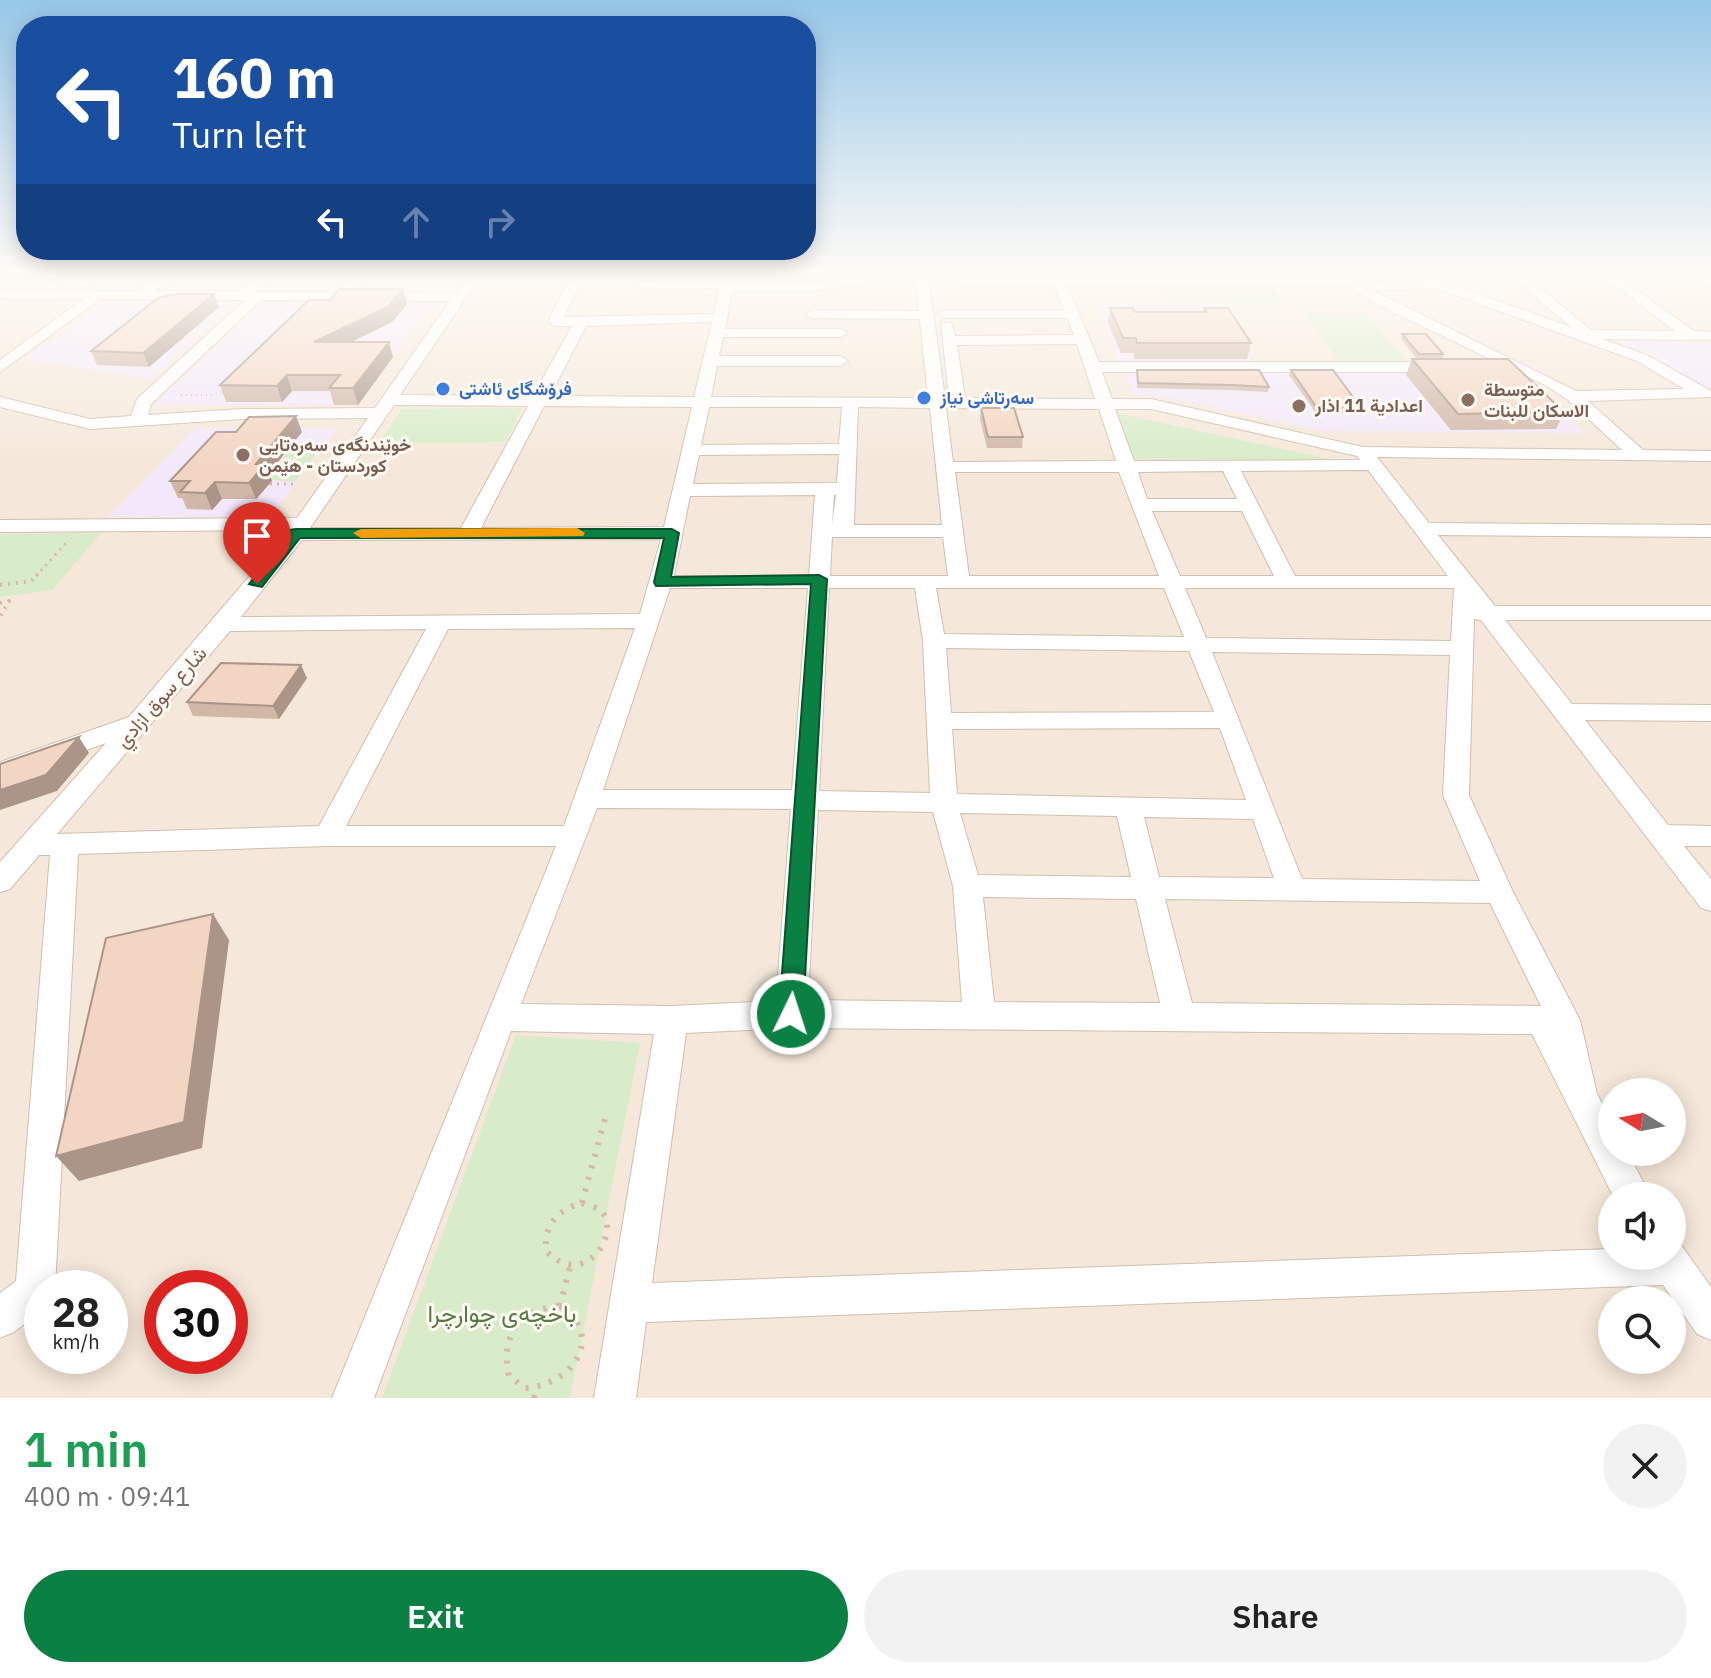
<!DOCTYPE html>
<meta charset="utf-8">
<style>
:root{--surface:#fff;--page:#f2f2f2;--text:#222;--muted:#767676;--accent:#0b8043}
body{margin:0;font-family:"IBM Plex Sans",Vazirmatn,sans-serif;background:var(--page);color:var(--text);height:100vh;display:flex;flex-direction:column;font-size:30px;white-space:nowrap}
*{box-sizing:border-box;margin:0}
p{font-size:26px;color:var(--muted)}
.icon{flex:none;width:44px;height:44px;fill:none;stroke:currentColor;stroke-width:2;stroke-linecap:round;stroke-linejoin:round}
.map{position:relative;height:1398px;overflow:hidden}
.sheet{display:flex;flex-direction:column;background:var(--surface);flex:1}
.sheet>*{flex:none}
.hud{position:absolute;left:16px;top:16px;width:800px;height:244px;border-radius:32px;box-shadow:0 4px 20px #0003;background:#1a4fa0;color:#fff;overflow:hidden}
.needle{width:52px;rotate:280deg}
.buttons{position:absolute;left:1598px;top:1078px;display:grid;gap:16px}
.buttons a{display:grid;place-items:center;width:88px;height:88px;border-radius:50%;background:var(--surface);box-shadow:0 4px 20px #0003;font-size:40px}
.speed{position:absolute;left:24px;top:1270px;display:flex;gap:16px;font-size:40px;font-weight:700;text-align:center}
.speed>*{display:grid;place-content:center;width:104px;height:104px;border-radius:50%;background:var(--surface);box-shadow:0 4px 20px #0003;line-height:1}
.speed small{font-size:20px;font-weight:400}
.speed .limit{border:12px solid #d22;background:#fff;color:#111}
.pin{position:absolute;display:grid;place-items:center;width:68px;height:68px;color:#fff;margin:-82px -34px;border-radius:50% 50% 50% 0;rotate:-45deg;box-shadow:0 0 8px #0007}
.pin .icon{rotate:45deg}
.me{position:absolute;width:88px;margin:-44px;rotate:4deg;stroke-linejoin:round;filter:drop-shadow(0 0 6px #0008)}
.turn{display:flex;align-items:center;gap:28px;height:168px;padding:0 24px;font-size:36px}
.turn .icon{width:104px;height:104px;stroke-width:2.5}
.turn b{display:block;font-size:56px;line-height:68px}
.lanes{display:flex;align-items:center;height:76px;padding:0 24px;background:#0003;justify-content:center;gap:40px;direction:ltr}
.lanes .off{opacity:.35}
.round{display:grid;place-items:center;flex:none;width:84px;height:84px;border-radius:42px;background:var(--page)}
.overview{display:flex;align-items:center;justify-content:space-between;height:136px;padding:0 24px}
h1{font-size:48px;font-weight:600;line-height:60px;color:#1e9e55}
.cta{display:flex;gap:16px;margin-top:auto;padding:16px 24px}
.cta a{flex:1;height:92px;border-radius:48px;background:var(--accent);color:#fff;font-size:32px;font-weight:600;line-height:92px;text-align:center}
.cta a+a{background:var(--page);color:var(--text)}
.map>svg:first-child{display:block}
</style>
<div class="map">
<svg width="1711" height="1398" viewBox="0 0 1711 1398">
<rect width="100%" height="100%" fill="#fdf6ec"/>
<path fill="#f5e8da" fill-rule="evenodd" d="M0 271H1711V1398H0ZM1612 1092H1672V1152H1612ZM1612 1196H1672V1256H1612ZM42 1288H110V1356H42ZM162 1288H230V1356H162ZM1612 1300H1672V1360H1612Z"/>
<g fill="#f3e8fa">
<polygon points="109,299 238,300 151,379 25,359"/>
<polygon points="263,301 436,301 358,405 154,405"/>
<polygon points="1095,303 1216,304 1254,363 1120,363"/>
<polygon points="1630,340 1711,342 1711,387 1700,386 1621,343"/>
<polygon points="1124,369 1521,369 1585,433 1320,431 1183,400 1132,394"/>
<polygon points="196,428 338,428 270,517 108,517"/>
</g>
<g fill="#d8ecc9">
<polygon points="1159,283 1269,284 1284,305 1170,302"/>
<polygon points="1305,314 1367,315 1405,360 1338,360"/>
<polygon points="522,408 506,442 379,443 402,409"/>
<polygon points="1116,413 1328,459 1134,459"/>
<polygon points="289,450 319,450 295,482 267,479"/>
<polygon points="101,533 52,590 0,597 0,534"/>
<polygon points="516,1035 640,1043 570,1398 382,1398"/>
</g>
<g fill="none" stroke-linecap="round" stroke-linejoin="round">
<defs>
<g id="minor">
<polygon points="19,271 46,271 96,284 89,288"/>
<path d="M166 271H181L155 291H238L262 271H276L254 292H338L358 271H371L353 292 456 293 471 271H484L400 395 533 396 572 326H555L548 322 573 271H586L564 317 714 314 719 288 644 289 637 285 644 281 721 280 723 271H736L735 284 814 283 890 271 939 277H1051L1049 271H1062L1064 277H1339L1334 271H1348L1359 282 1427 281 1417 271H1431L1444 282 1571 327 1505 271H1519L1591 330 1675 331 1595 271H1610L1694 331 1711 332V340L1602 339 1647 355 1711 391V397L1588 401 1643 450 1711 451V461L1377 457 1429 523 1711 525V537L1438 535 1495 606H1711V620H1505L1572 704 1711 705V721L1585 720 1668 825 1711 826V846H1684L1711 879V911L1701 908 1481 620 1474 619 1469 795 1513 892 1580 1020 1597 1094 1612 1122V1152H1628L1650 1196H1613L1532 1034 791 1028 686 1033 652 1283 1612 1249V1256H1672V1240L1679 1242 1711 1287V1340L1697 1334 1663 1285 646 1322 636 1398H594L654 1034 511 1031 374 1398H332L556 846H327L78 854 55 1288H42V1310L14 1332 0 1338V1293L16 1281 50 855H39L10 889 0 892V862L106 743 0 781V762L129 717 289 530 0 532V520L297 518 368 418 242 419 90 429 0 407V397L90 419 131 416 137 399 245 300 100 299 0 372V360L83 299 0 298V290L137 291ZM898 278 916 281 919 311 812 310 805 314 812 318 920 319 928 398 711 397 717 366H840L848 361 840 356H719L723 337H841L848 333 841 329H725L732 292 814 291ZM929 283 1054 285 1064 310H944L937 314 944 318H1067L1074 335 955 336 951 323H941L949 398H945ZM1067 285H1346L1378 305 1545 385 1567 399 1622 450 1363 447 1151 399H1112L1102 372H1443L1451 367 1443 362H1099ZM1438 289 1637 361 1684 389 1576 391 1372 290ZM261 300 450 301 375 408 242 409 148 415 151 404ZM712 322 694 397 550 396 586 326ZM1077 344 1095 399 965 398 957 345ZM394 405 528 406 461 528H310ZM544 406 692 407 664 527 481 528ZM709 407H842L839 444 701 445ZM858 407 930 408 942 525H854ZM946 408 1099 409 1116 461 953 462ZM1115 409H1151L1357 456 1360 460 1134 461ZM839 454 837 483 693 484 699 455ZM1368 470 1448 576H1295L1241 471ZM1223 471 1237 499H1147L1138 472ZM955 472H1119L1159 576H969ZM815 495 809 576H674L690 496ZM834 495H836L832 525ZM1152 511H1242L1274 576H1180ZM832 537H943L948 576H830ZM661 539 640 614 241 617 302 540ZM670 588H808L792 790H603ZM829 588H915L923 641 930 793 819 791ZM936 588H1164L1184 637 944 634ZM1185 588H1454L1451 641 1206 638ZM635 628 564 826H346L448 629ZM426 629 319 826 57 834 230 631ZM946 648 1189 651 1214 712 951 713ZM1212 652 1450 655 1443 795 1480 881 1302 879ZM1220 728 1246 800 957 794 952 729ZM597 808 791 809 776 1001 672 1006 521 1004ZM818 810 933 812 953 886 962 1002 808 1000ZM960 813 1117 816 1131 877 978 875ZM1144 817 1253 819 1274 878 1159 877ZM983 897 1136 899 1160 1003 994 1002ZM1165 899 1490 903 1541 1006 1192 1003Z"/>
<polygon points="1686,271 1701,271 1711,277 1711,287"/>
</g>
</defs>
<use href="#minor" stroke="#d1beb0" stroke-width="2"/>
<polyline stroke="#d9b8a5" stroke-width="2" stroke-dasharray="1 4" stroke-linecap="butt" points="181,395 211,395 226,390"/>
<g stroke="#d9b8a5" stroke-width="3" stroke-dasharray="2 5" stroke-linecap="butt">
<polyline points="270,484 295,484"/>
<polyline points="36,576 66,543"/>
</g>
<g stroke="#d9b8a5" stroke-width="4" stroke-dasharray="2 6" stroke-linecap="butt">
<polyline points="0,585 31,581 38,574"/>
<polyline points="0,603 9,601 0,617"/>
</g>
<g stroke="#d9b8a5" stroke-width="6" stroke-dasharray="3 9" stroke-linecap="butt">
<path d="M582 1203C587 1205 595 1207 600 1210 623 1230 586 1292 546 1251 544 1225 557 1210 582 1203Z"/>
<polyline points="582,1203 605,1118"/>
<path d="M560 1306C607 1338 571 1385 525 1388L509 1376C500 1336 519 1309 560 1306Z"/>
<polyline points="560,1306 570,1267"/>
<polyline points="534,1398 536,1390"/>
</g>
<use href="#minor" fill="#fff" fill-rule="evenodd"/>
</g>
<g fill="#d1b7a8">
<polygon points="498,271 540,271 537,278 499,278"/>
<polygon points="407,304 392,322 351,342 393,357 358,405 334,405 330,391 292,391 282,402 226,402 220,385"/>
<polygon points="219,307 149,367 97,365 91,351"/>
<polygon points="1110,308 1135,312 1203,312 1204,308 1251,343 1247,359 1134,359 1134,353 1121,353 1108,323"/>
<polygon points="1402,334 1443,354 1442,359 1417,359 1401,339"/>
<polygon points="1412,359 1564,412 1556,429 1451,430 1406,375"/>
<polygon points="1137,370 1269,387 1268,392 1231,390 1137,388"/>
<polygon points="1291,370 1361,408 1359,414 1316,413 1289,375"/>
<polygon points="981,408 1023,437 1022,448 987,448 980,419"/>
<polygon points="302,432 269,473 272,481 256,499 222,499 212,510 187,509 182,498 178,498 170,481"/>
<polygon points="307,678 279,719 193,716 187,702"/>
</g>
<g fill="#aa9588">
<polygon points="403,289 407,304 392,322 319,358 314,342"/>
<polygon points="214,294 219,307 149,367 143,353"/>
<polygon points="389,342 393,357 358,405 353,388"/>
<polygon points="287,375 292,391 282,402 277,386"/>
<polygon points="296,416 302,432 269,473 272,481 256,499 249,483 256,464"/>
<polygon points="215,482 222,499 212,510 205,493"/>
<polygon points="301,665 307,678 279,719 273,706"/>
<polygon points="79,737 89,753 57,791 0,810 0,790"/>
<polygon points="213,914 229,940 202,1148 79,1181 56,1156"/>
</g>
<g fill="#f3d5c3" stroke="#aa9588" stroke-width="2">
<polygon points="339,289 403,289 388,307 314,342 389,342 353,388 329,388 340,375 287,375 277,386 220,385 309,300 330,300"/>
<polygon points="176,294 214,294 143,353 91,351 158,298"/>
<polygon points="1110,308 1133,308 1135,312 1207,312 1204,308 1228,308 1251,343 1137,343 1136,338 1123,338"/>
<polygon points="1402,334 1426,334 1443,354 1419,354"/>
<polygon points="1412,359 1508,359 1564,412 1458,414"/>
<polygon points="1137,370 1259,370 1269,387 1232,385 1138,383"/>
<polygon points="1291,370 1333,370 1361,408 1317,408"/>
<polygon points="981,408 1014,408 1023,437 988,437"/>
<polygon points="296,416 256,464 265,464 249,483 215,482 205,493 180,492 190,481 170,481 216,432 236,432 249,417"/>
<polygon points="221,663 301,665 273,706 187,702"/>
<polygon points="79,737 46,775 0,790 0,764"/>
<polygon points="213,914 184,1122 56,1156 106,938"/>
</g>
<linearGradient id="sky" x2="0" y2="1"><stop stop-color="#97c7e8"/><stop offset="0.58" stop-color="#fefbf6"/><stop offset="1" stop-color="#fefbf6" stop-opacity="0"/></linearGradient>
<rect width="1711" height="467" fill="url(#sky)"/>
<polygon fill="#0b8043" stroke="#07532c" stroke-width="2" points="672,529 679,533 671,577 819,575 827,579 803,1014 799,1021 791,1024 782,1021 779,1014 811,584 656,586 654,582 664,538 300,538 262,587 249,584 290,530 296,529"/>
<polygon fill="#f59e0b" points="577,528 585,533 583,536 361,538 353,533 361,529"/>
<g fill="#3f7fe0" stroke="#fffaf3" stroke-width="3">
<circle cx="443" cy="389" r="8"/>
<circle cx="924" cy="398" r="8"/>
</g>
<g fill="#8d6e63" stroke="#fffaf3" stroke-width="3">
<circle cx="1468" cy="400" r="8"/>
<circle cx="1299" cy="406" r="8"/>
<circle cx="243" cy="455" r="8"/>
</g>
<g text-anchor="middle" stroke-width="6" stroke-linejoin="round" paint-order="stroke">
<g font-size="18" font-weight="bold" fill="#366cbe" stroke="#fffaf3" text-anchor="start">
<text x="459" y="395">فرۆشگای ئاشتی</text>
<text x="940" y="404">سەرتاشی نیاز</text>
</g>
<g font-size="18" font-weight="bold" fill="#785e54" stroke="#fffaf3" text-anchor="start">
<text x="1484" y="396">متوسطة<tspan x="1484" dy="21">الاسكان للبنات</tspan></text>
<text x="1315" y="412">اعدادية 11 اذار</text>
<text x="259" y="451">خوێندنگەی سەرەتایی<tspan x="259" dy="21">کوردستان - هێمن</tspan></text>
</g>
<g font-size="20" fill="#7a5c4d" stroke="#fffaf3">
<text transform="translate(161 697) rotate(-49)" y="7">شارع سوق ازادي</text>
</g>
<g font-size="24" fill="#537a41" stroke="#fffaf3">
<text x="502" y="1322">باخچەی چوارچرا</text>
</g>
</g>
</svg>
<div class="buttons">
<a><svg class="needle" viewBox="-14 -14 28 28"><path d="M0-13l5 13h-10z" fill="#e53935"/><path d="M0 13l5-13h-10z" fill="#767676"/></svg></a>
<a><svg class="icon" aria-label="sound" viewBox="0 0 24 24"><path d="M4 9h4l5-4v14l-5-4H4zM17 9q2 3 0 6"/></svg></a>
<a><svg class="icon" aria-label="search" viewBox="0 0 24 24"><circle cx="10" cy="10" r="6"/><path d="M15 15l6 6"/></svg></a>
</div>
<div class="speed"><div>28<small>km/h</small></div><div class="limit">30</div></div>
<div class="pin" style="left:257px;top:584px;background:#d93025"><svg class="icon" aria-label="arrive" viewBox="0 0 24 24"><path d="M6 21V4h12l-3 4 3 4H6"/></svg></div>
<svg class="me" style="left:791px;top:1014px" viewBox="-20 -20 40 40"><circle r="17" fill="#0b8043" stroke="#fff" stroke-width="3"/><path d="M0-11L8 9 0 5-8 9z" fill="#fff"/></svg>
<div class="hud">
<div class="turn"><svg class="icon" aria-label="left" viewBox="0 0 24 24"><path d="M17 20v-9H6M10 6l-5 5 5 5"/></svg><div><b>160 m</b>Turn left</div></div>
<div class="lanes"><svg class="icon" aria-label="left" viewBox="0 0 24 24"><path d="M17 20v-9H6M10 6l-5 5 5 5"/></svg><svg class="icon off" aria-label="ahead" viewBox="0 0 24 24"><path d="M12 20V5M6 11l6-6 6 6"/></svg><svg class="icon off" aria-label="right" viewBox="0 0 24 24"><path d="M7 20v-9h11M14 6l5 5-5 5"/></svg></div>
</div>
</div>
<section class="sheet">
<div class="overview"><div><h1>1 min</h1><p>400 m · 09:41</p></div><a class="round"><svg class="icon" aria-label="close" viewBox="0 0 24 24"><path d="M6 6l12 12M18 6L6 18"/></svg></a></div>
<div class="cta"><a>Exit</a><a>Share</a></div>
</section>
